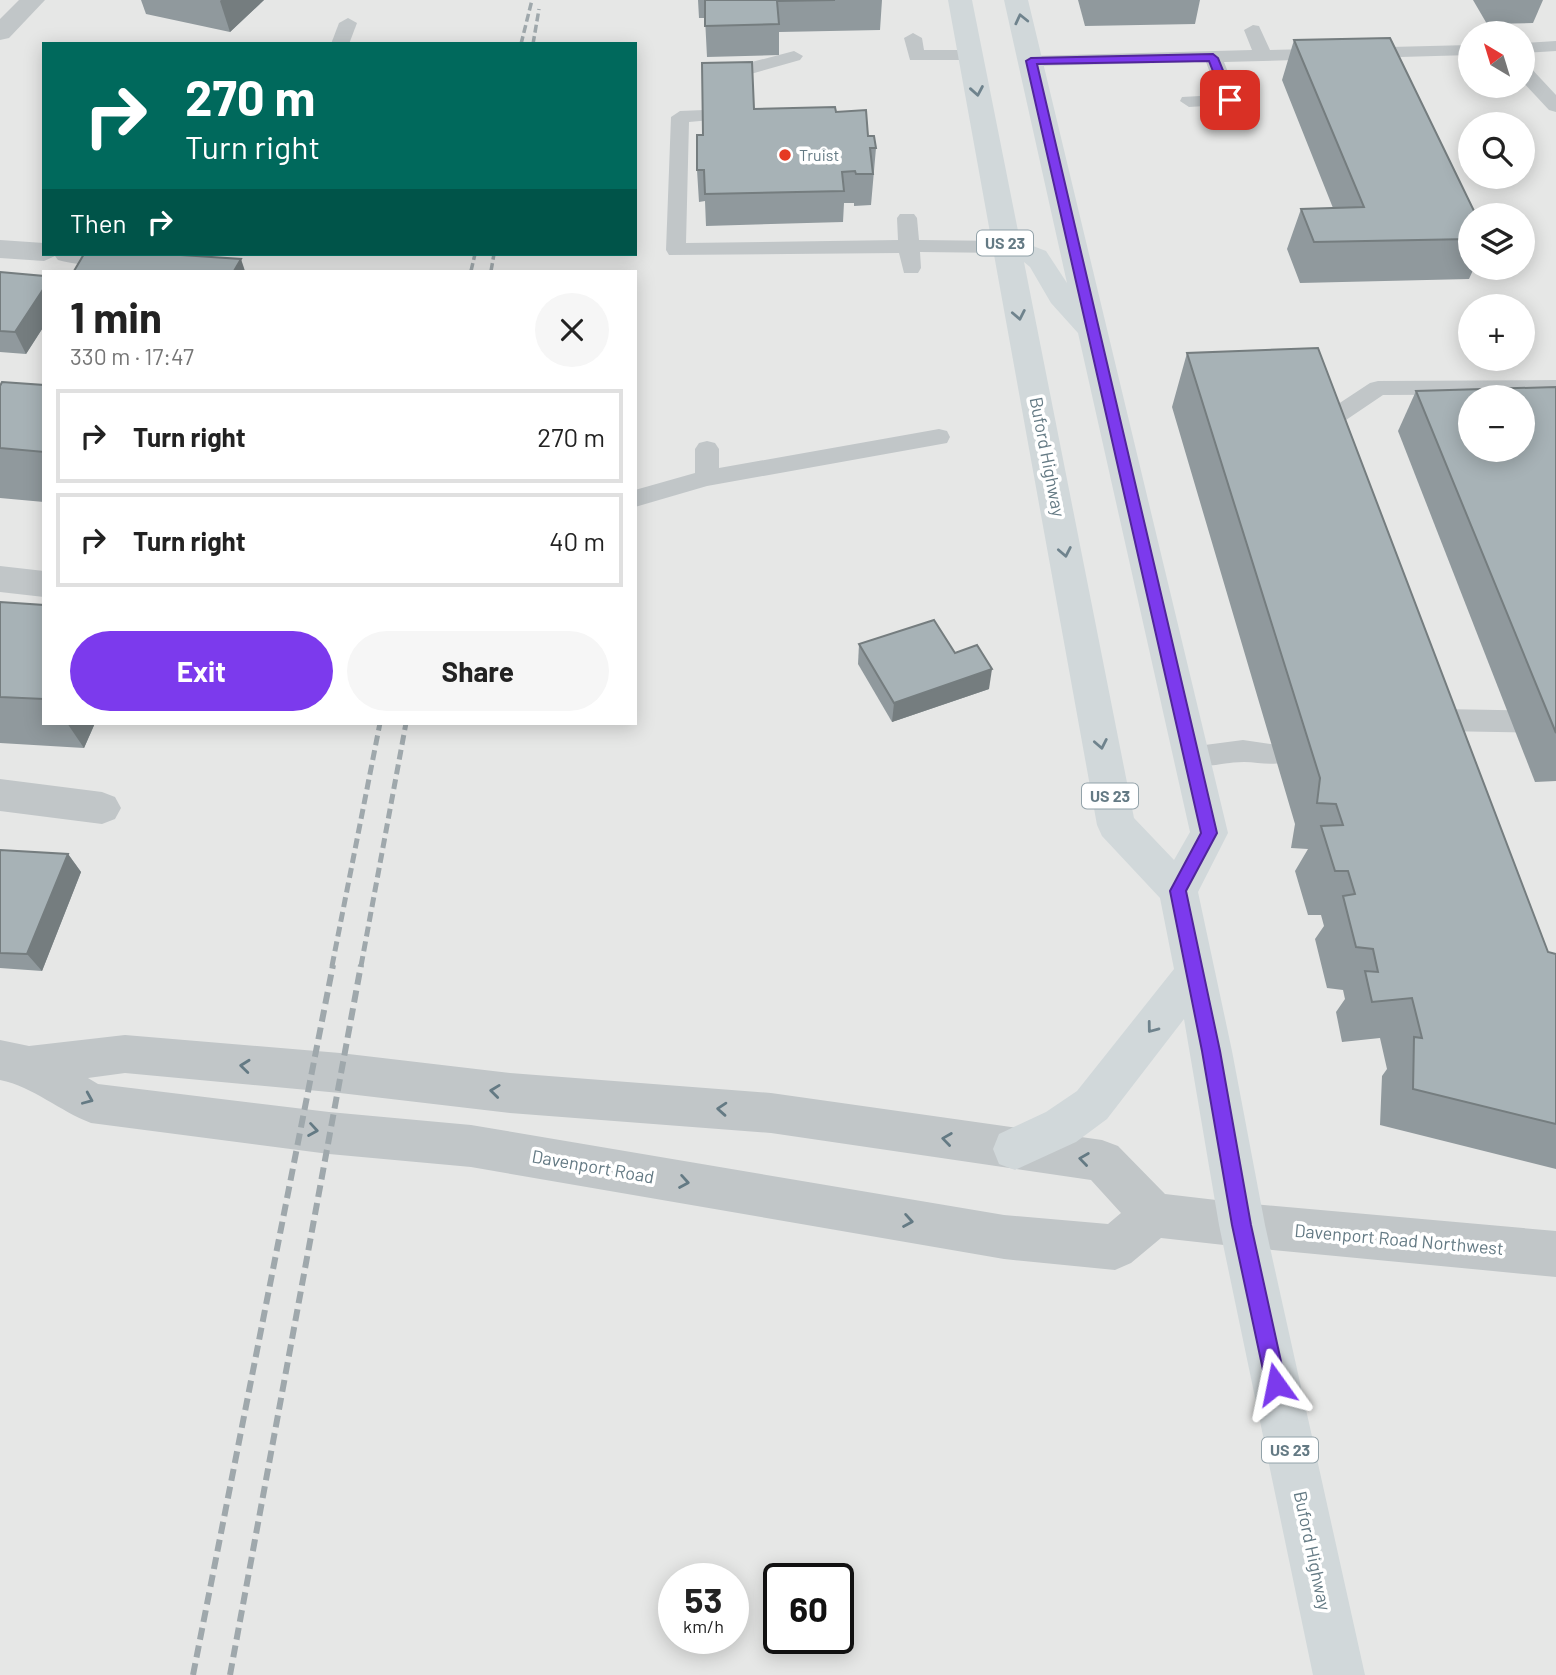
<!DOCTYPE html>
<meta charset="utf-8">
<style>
:root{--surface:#fff;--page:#f6f6f6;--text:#222;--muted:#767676;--line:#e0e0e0;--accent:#7c3aed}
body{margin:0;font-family:Barlow,sans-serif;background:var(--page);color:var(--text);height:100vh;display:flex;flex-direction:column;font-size:26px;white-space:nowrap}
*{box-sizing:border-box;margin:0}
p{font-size:23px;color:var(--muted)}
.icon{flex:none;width:38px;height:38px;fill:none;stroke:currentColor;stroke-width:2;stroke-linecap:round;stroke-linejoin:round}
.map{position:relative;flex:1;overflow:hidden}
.panel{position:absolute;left:42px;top:270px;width:595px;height:455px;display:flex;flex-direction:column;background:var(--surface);border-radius:0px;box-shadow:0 4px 18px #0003}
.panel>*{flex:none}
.guide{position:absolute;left:42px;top:42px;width:595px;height:214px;border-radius:0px;box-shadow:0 4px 18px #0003;background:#00695c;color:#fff;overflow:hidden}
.needle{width:46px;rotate:322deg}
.buttons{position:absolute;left:1458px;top:21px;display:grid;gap:14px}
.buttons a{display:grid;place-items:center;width:77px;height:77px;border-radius:50%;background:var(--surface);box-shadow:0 4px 18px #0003;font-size:35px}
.speed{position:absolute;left:658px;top:1563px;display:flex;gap:14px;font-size:35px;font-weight:700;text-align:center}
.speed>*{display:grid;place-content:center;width:91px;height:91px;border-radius:50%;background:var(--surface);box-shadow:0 4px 18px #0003;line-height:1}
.speed small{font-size:18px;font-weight:400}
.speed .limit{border:4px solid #111;border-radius:10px;background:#fff;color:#111}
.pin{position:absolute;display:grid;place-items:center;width:60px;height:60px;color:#fff;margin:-30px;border-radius:14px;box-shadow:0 4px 10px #0006}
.me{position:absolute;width:77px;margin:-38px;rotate:348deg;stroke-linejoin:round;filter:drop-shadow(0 0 5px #0008)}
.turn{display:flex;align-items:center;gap:24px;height:147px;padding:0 28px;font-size:32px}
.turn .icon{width:91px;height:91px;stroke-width:2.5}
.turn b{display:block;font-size:49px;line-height:60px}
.then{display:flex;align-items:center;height:66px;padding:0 28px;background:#0003;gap:14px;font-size:26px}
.round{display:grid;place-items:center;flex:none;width:74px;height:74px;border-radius:37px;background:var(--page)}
.head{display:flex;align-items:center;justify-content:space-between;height:119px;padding:0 28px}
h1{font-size:42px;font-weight:700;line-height:52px}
.primary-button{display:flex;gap:14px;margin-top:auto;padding:14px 28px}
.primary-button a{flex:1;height:80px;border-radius:42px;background:var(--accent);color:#fff;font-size:28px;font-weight:700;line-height:80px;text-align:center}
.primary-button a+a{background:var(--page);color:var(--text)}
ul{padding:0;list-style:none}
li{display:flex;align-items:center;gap:21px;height:94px;margin:0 14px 10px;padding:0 14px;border:4px solid var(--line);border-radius:0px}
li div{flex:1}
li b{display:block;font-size:26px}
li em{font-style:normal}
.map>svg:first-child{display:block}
</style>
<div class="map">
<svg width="1556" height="1675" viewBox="0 0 1556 1675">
<rect width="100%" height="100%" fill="#f6f5f2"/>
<path fill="#e6e7e6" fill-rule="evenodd" d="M0 0H1556V1675H0ZM1470 33H1522V86H1470ZM44 44H635V254H44ZM1470 124H1522V177H1470ZM1470 215H1522V268H1470ZM44 271H635V723H44ZM1470 306H1522V359H1470ZM1470 397H1522V450H1470ZM674 1578H733V1638H674ZM779 1578H838V1638H779Z"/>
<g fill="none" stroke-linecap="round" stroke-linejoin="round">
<g fill="#c1c6c8" fill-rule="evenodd">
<polygon points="348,18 357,23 349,44 331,44 339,23"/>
<polygon points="1253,25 1259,26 1270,50 1470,45 1470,55 1224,62 1239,100 1237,104 1189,107 1180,101 1182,97 1218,95 1206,62 1031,66 1022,61 1031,56 1252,50 1244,30"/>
<polygon points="913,33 922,38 924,50 971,50 980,55 971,60 910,60 904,38"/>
<polygon points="1556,41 1556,51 1522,53 1522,43"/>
<polygon points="794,51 803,56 800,60 733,79 709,73 706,69 715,63 733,67"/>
<polygon points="1522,64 1528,65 1556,95 1556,112 1549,110 1522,81"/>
<polygon points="704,110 713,116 711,120 689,122 686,243 898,240 897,218 900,214 914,214 917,218 919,240 1006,241 1013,243 1016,247 1013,251 1006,253 920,252 921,268 918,273 904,273 899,253 669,255 666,250 671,117 680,111"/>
<polygon points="1556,380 1556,394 1383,395 1346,420 1355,444 1351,450 1343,452 1335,450 1323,417 1326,412 1370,383 1378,381"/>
<polygon points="939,429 947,431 950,437 947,443 707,486 635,507 635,490 695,473 695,449 699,443 707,441 715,443 719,449 719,468"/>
<polygon points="1440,709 1556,711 1556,733 1440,731 1431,727 1427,720 1431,713"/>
<path d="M1243 740 1284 746 1287 754 1284 762C1270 766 1258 762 1244 762 1224 762 1202 770 1182 764L1179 756 1182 748Z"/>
</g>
<g fill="#c1c6c8" fill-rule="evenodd">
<polygon points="19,0 45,0 9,38 0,40 0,19"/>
<path d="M0 240 44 243V254H168L164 260C133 268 89 268 58 260L55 256 44 261 0 258Z"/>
<polygon points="0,566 44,571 44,597 0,592"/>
<polygon points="0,779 102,792 115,797 121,808 115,819 102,824 0,811"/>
<path d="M125 1035 340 1053 510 1073 771 1093 1102 1140 1118 1146 1165 1194 1242 1203 1258 1209 1265 1225 1258 1241 1242 1247 1161 1238 1131 1263 1115 1270 1004 1259 471 1167 329 1154 91 1123C59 1111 34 1087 0 1080V1040L29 1046ZM125 1073 340 1093 510 1113 771 1133 1091 1180 1121 1213 1108 1224 1004 1215 471 1125 329 1112 98 1084 88 1078Z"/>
</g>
<polygon fill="#c1c6c8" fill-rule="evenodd" points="1242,1203 1556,1231 1556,1277 1242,1247 1226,1241 1219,1225 1226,1209"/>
<path fill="#d1d8da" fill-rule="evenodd" d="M948 0H972L1020 241 1046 251 1067 283 1004 0H1028L1228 833 1198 892 1232 1051 1265 1225 1365 1675H1313L1219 1225 1184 1019 1107 1119 1076 1142 1015 1170 999 1164 993 1149 999 1134 1046 1112 1077 1091 1174 969 1160 898 1102 836 1097 825ZM1024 262 1030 267 1051 303 1078 333 1190 832 1174 860 1134 818Z"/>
<g stroke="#9fa8ac" stroke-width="3.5" stroke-dasharray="8 3.5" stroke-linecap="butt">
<polyline points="521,44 532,0"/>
<polyline points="533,44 539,9"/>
<polyline points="471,271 475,254"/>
<polyline points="491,271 494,254"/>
</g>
<g stroke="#9fa8ac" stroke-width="5" stroke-dasharray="10 5" stroke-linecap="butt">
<polyline points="332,966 380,723"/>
<polyline points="361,966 406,723"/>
</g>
<g stroke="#9fa8ac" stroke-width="6" stroke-dasharray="12 6" stroke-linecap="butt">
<polyline points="193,1675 333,965"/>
<polyline points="230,1675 361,965"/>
</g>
</g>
<g fill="#90999d">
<polygon points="141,0 264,0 230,32 146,14"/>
<polygon points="698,0 882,0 880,30 779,32 779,55 707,57 705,18 699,18"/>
<polygon points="1078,0 1200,0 1195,24 1085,26"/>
<polygon points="1473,0 1543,0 1533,23 1487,24"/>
<polygon points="1294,40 1470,215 1470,268 1474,268 1469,279 1300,283 1287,249 1301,209 1333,208 1282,80"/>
<polygon points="754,109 836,112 868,136 876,148 871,205 854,206 854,203 844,203 843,222 706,226 705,201 699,202 697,170 703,135"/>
<polygon points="0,272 44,276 44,326 26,354 0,352"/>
<polygon points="1187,353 1548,952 1556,954 1556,1169 1380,1125 1382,1076 1387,1069 1380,1038 1342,1042 1336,1012 1345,999 1343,990 1327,988 1315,939 1324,926 1321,915 1308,915 1295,871 1308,849 1291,848 1295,824 1172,407"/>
<polygon points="44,385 44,502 0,498 0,386"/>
<polygon points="1556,387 1556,781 1535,782 1398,431 1416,391"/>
<polygon points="0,602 44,605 44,723 95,723 84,748 0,743"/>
<polygon points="859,644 955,653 989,689 892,722 858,664"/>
<polygon points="0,850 68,854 81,872 42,971 0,968"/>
</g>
<g fill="#757d7f">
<polygon points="221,0 264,0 230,32 220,1"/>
<polygon points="241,259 245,271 234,271"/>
<polygon points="44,288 44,326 26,354 15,332"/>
<polygon points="992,669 989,689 892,722 894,703"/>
<polygon points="67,723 95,723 84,748"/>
<polygon points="68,854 81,872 42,971 27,954"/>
</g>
<g fill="#a7b2b6" stroke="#757d7f" stroke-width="2" fill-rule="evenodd">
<polygon points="705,0 835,0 777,1 779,24 705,26"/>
<polygon points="1390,38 1476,215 1470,215 1470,239 1314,242 1301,209 1364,207 1294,40"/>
<polygon points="752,62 754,109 835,107 836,112 866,110 868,136 874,136 876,148 870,148 873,174 856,174 855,171 842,172 844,191 705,194 704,170 697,170 697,135 703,135 702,63"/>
<polygon points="84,254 166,254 241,259 234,271 74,271"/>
<polygon points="0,272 44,276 44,288 15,332 0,331"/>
<polygon points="1318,348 1548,952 1556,954 1556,1124 1413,1089 1414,1037 1422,1038 1412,998 1372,1002 1365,971 1378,972 1373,949 1356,947 1343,896 1355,894 1348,871 1335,871 1321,826 1343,825 1336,804 1317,803 1320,778 1187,353"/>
<polygon points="2,382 44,385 44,452 0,448 0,386"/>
<path d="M1556 387V733L1416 391ZM1470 397H1522V450H1470Z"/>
<polygon points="0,602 44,605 44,699 0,697"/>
<polygon points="934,620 955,653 977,645 992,669 894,703 859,644"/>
<polygon points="0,850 68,854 27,954 0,953"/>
</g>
<defs><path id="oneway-chevron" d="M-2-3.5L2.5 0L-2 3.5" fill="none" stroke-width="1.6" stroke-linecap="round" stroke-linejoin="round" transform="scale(1.75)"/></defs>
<g stroke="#6f838d">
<use href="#oneway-chevron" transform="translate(1021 19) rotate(-103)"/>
<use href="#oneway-chevron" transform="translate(977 91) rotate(80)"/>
<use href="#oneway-chevron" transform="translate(1019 315) rotate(79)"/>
<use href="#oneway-chevron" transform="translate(1065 552) rotate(79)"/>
<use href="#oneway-chevron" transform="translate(1101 744) rotate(79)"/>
<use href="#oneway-chevron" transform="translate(1152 1028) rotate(127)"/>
</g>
<g stroke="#647a84">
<use href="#oneway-chevron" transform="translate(245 1066) rotate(-174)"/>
<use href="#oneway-chevron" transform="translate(495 1091) rotate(-173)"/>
<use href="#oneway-chevron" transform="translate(88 1099) rotate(23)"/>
<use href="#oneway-chevron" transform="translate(722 1109) rotate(-176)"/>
<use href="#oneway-chevron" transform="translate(313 1130) rotate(9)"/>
<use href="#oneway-chevron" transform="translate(947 1139) rotate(-172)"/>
<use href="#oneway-chevron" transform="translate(1084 1159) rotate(-172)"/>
<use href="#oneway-chevron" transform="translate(684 1182) rotate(10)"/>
<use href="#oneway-chevron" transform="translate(908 1221) rotate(10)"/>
</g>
<polygon fill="#7c3aed" stroke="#51269a" stroke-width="2" points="1213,54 1218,58 1235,100 1233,102 1224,100 1209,61 1037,64 1217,833 1186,891 1220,1051 1251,1225 1286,1384 1283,1391 1276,1394 1269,1391 1266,1384 1232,1225 1202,1051 1170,891 1201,833 1026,61 1031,58"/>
<circle fill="#e53923" stroke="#fff" stroke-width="2.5" cx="785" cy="155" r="7"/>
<g text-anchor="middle" stroke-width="7" stroke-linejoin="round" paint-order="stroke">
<g font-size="16" fill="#647a84" stroke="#fff" text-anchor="start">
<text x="799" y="161">Truist</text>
</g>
<g fill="#fff" stroke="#92a2a9" stroke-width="2">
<rect x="977" y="230.5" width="56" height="25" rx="5"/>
<rect x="1082" y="783.5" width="56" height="25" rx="5"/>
<rect x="1262" y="1437.5" width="56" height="25" rx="5"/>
</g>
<g font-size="16" font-weight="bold" fill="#647a84">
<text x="1005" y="249">US 23</text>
<text x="1110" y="802">US 23</text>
<text x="1290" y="1456">US 23</text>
</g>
<g font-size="18" fill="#647a84" stroke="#fff">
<text transform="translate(1047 457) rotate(79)" y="6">Buford Highway</text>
<text transform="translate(593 1167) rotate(10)" y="6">Davenport Road</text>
<text transform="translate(1399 1240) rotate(5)" y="6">Davenport Road Northwest</text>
<text transform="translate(1312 1551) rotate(78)" y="6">Buford Highway</text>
</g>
</g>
</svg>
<div class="buttons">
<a><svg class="needle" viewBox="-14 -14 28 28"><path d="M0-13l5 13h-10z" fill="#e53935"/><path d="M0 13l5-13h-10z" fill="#767676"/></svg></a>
<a><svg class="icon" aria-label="search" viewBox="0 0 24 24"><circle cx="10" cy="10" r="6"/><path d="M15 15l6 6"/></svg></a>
<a><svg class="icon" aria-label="layers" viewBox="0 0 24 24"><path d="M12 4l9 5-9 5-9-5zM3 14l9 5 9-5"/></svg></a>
<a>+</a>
<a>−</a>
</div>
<div class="speed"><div>53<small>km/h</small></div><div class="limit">60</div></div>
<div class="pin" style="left:1230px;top:100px;background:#d93025"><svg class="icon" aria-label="arrive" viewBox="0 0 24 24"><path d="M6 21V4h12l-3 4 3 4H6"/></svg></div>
<svg class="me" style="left:1276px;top:1384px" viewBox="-20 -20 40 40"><path d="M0-17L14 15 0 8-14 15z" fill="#7c3aed" stroke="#fff" stroke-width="4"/></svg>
<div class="guide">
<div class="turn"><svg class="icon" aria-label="right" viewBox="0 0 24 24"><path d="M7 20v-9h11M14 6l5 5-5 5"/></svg><div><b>270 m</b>Turn right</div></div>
<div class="then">Then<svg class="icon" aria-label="right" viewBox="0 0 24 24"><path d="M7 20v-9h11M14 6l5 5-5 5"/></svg></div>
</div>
<section class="panel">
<div class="head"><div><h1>1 min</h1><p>330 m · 17:47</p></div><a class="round"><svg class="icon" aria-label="close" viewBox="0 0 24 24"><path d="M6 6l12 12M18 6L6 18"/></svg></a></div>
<ul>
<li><svg class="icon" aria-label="right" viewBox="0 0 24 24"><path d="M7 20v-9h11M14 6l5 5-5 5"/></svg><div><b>Turn right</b></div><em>270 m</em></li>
<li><svg class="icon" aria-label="right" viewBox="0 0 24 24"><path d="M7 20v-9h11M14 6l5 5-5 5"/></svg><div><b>Turn right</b></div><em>40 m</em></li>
</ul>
<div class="primary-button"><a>Exit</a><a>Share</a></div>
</section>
</div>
